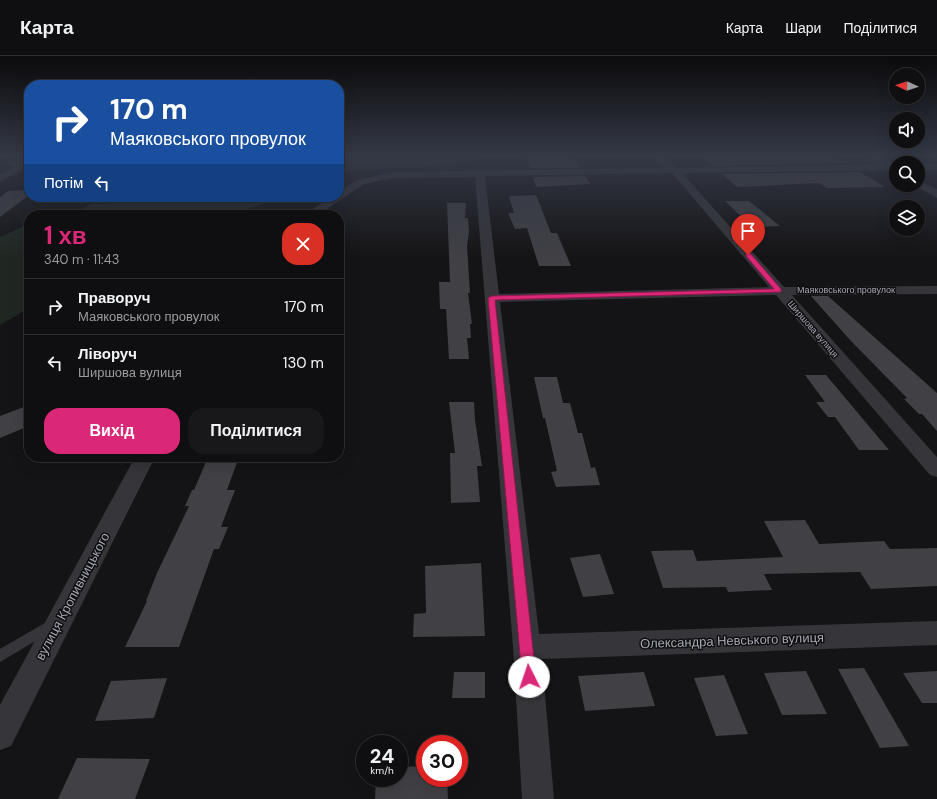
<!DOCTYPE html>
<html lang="uk">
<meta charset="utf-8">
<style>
:root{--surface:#0f0e10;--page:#181719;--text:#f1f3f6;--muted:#9b9c9f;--line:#2f2e30;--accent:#db2777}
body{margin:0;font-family:"DM Sans",sans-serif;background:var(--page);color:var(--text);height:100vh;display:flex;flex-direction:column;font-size:15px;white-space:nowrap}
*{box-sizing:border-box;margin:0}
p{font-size:13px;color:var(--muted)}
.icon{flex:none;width:22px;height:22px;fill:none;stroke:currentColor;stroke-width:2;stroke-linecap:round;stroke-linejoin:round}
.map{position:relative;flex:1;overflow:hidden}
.sheet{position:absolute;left:24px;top:154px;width:320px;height:252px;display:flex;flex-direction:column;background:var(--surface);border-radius:16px;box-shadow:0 4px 16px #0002,0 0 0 1px var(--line)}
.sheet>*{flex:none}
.guide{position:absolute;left:24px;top:24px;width:320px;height:122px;border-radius:16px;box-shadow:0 4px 16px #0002,0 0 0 1px var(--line);background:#1a4fa0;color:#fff;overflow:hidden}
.needle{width:26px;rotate:273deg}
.tools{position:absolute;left:889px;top:12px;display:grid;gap:8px}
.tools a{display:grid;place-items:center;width:36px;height:36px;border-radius:50%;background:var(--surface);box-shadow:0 4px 16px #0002,0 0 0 1px var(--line);font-size:20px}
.speed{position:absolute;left:356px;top:679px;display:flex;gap:8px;font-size:20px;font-weight:700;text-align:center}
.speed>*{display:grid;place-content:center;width:52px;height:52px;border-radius:50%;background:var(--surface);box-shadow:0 4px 16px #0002,0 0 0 1px var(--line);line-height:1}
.speed small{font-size:10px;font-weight:400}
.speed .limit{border:6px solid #d22;background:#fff;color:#111}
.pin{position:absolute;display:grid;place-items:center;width:34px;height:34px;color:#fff;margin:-41px -17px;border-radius:50% 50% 50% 0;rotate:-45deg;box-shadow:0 0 4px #0007}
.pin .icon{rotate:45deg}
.me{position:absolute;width:44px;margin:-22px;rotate:356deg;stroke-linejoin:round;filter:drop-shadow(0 0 3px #0008)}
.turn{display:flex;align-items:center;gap:14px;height:84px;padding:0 20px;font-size:18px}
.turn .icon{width:52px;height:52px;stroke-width:2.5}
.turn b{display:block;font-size:28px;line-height:34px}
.then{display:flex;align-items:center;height:38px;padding:0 20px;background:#0003;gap:8px;font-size:15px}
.round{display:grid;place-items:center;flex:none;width:42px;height:42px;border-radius:16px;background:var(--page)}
.head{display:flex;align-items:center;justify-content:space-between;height:68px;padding:0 20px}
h1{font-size:24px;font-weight:700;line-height:30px;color:var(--accent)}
.button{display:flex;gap:8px;margin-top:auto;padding:8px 20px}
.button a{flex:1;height:46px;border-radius:16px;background:var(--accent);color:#fff;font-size:16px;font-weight:700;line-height:46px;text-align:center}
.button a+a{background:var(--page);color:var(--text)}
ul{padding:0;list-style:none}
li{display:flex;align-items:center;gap:12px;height:56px;padding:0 20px;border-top:1px solid var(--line)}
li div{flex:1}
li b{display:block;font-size:15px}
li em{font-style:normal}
header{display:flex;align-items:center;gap:24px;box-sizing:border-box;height:56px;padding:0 20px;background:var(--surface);border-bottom:1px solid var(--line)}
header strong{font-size:19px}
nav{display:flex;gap:22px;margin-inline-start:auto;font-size:14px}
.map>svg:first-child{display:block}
</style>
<header>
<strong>Карта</strong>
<nav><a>Карта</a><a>Шари</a><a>Поділитися</a></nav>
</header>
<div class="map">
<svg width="937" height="743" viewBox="0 0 937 743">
<rect width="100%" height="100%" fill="#141315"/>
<g fill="#202722">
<polygon points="339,99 480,99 482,103 460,108 347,115 339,119"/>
<polygon points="162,141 287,141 227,159 55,159 85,152 91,148 149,146"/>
<polygon points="29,168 29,252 0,269 0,181"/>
</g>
<g fill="#404045">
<polygon points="794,99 831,99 845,107 713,110 702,100"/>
<polygon points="526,101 574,102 580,112 530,112"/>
<polygon points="860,116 885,131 827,132 820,127 737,131 722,118"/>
<polygon points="585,120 590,128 536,131 533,121"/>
<polygon points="29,134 29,139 0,161 0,141 8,135"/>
<polygon points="536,139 551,177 557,177 571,210 539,210 527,172 515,173 508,157 514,157 509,140"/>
<polygon points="725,145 749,145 780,170 752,171"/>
<polygon points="447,147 466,147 465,162 468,162 469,176 467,190 470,237 468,237 472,268 470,268 471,282 467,282 469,303 449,303 446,253 440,253 439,226 450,226"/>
<polygon points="811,240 828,240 937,337 937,375 922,358 919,358 904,343 907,342 850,284"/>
<polygon points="805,319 826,319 889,394 859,394 835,361 828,361 816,346 825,346"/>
<polygon points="534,321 557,321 563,347 570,347 578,377 582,377 591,412 595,411 600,429 556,431 551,416 557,415 545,362 543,362"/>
<polygon points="449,346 474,346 475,364 482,410 477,410 480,446 451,447 450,397 455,397"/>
<polygon points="29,349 29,370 0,382 0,360"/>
<polygon points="208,401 239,401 227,434 235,434 221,471 228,471 219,493 214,493 179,591 125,591 147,545 146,545 157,517 189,450 185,450 192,434 194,434"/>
<polygon points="805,464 819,488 884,485 890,493 937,492 937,530 871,533 860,516 764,518 772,534 728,536 726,531 663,532 651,495 693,494 697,505 783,501 764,465"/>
<polygon points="600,498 614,538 583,541 570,502"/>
<polygon points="481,507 485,580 413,581 414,558 426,557 425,510"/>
<polygon points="864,612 909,690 880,692 838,613"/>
<polygon points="806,615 827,658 782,659 764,617"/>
<polygon points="937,615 937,647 922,647 903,617"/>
<polygon points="454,616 485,616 485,642 452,642"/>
<polygon points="644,616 655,650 585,655 578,620"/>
<polygon points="724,619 748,678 716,680 694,622"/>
<polygon points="167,622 154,662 95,665 111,625"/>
<polygon points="77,702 150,703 135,743 58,743"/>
<polygon points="425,710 425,722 447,722 448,743 375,743 376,722 399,722 399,711"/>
</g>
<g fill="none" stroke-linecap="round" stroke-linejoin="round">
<polygon fill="#35353a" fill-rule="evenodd" points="50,564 54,566 56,570 54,574 0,606 0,593"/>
<g fill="#35353a" fill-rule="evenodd">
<polygon points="26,99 29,99 29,104 21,108 25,111 23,113 0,126 0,119 13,111 8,108 10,106"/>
<path d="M652 99H661L677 112 896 108V114L682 117 784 231 937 230V238L792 239 937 401V421L930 419 776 239 500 246 539 578 937 565V589L542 603 554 743H522L513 591 475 121 393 122 364 128 318 159H304L331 141H339V135L357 124 393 116 665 112ZM672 117 769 231 499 238 485 120Z"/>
<rect x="918" y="108" width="19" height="6"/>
<polygon points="135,401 155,401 11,690 0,694 0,649"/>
</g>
<g fill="#35353a" fill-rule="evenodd">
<polygon points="860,99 873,99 896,110 896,117 861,101"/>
<polygon points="918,124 937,133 937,142 914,129 918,129"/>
</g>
</g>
<linearGradient id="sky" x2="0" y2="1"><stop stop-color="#0b0a0c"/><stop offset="0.49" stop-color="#343946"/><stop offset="1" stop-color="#343946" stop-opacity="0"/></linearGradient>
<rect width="937" height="203" fill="url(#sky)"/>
<polygon fill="#db2777" stroke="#8e194d" points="746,197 750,197 781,233 781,236 495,244 536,621 534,626 529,628 524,626 522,621 488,242 492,240 774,233 746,200"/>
<g text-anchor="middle" stroke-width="3" stroke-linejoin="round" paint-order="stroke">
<g font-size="9" fill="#a6a8b4" stroke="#0f0e10">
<text x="846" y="237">Маяковського провулок</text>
<text transform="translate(813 273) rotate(49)" y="3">Ширшова вулиця</text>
</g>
<g font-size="13" fill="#a6a8b4" stroke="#0f0e10">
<text transform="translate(72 540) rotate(-62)" y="5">вулиця Кропивницького</text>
<text transform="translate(732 584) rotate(-2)" y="5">Олександра Невського вулиця</text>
</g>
</g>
</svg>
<div class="tools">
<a><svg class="needle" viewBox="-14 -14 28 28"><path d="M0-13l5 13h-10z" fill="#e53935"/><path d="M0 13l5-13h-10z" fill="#9b9c9f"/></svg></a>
<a><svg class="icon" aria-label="sound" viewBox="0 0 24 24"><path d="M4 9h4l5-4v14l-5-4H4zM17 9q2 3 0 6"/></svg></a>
<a><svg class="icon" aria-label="search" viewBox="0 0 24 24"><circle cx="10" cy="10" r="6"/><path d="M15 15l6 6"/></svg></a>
<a><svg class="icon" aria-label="layers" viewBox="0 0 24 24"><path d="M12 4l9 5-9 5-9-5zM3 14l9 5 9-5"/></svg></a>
</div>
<div class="speed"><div>24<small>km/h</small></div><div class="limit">30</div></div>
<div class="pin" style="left:748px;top:199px;background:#d93025"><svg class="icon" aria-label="arrive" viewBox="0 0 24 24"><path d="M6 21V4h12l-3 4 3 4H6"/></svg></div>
<svg class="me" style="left:529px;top:621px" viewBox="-20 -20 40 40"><circle r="19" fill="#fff"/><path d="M0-13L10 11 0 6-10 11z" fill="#db2777"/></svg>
<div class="guide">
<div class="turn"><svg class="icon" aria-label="right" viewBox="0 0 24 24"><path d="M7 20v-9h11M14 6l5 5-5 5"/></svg><div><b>170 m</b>Маяковського провулок</div></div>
<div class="then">Потім<svg class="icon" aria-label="left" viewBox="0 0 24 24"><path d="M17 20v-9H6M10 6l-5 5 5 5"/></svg></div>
</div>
<section class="sheet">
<div class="head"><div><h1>1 хв</h1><p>340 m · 11:43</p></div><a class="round" style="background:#d93025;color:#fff"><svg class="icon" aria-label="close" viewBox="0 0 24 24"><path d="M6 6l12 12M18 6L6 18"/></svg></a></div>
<ul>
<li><svg class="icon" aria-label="right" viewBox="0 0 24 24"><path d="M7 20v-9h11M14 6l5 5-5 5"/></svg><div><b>Праворуч</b><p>Маяковського провулок</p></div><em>170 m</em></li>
<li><svg class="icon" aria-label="left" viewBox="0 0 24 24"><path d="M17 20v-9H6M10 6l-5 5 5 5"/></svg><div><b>Ліворуч</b><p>Ширшова вулиця</p></div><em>130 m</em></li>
</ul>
<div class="button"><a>Вихід</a><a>Поділитися</a></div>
</section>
</div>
